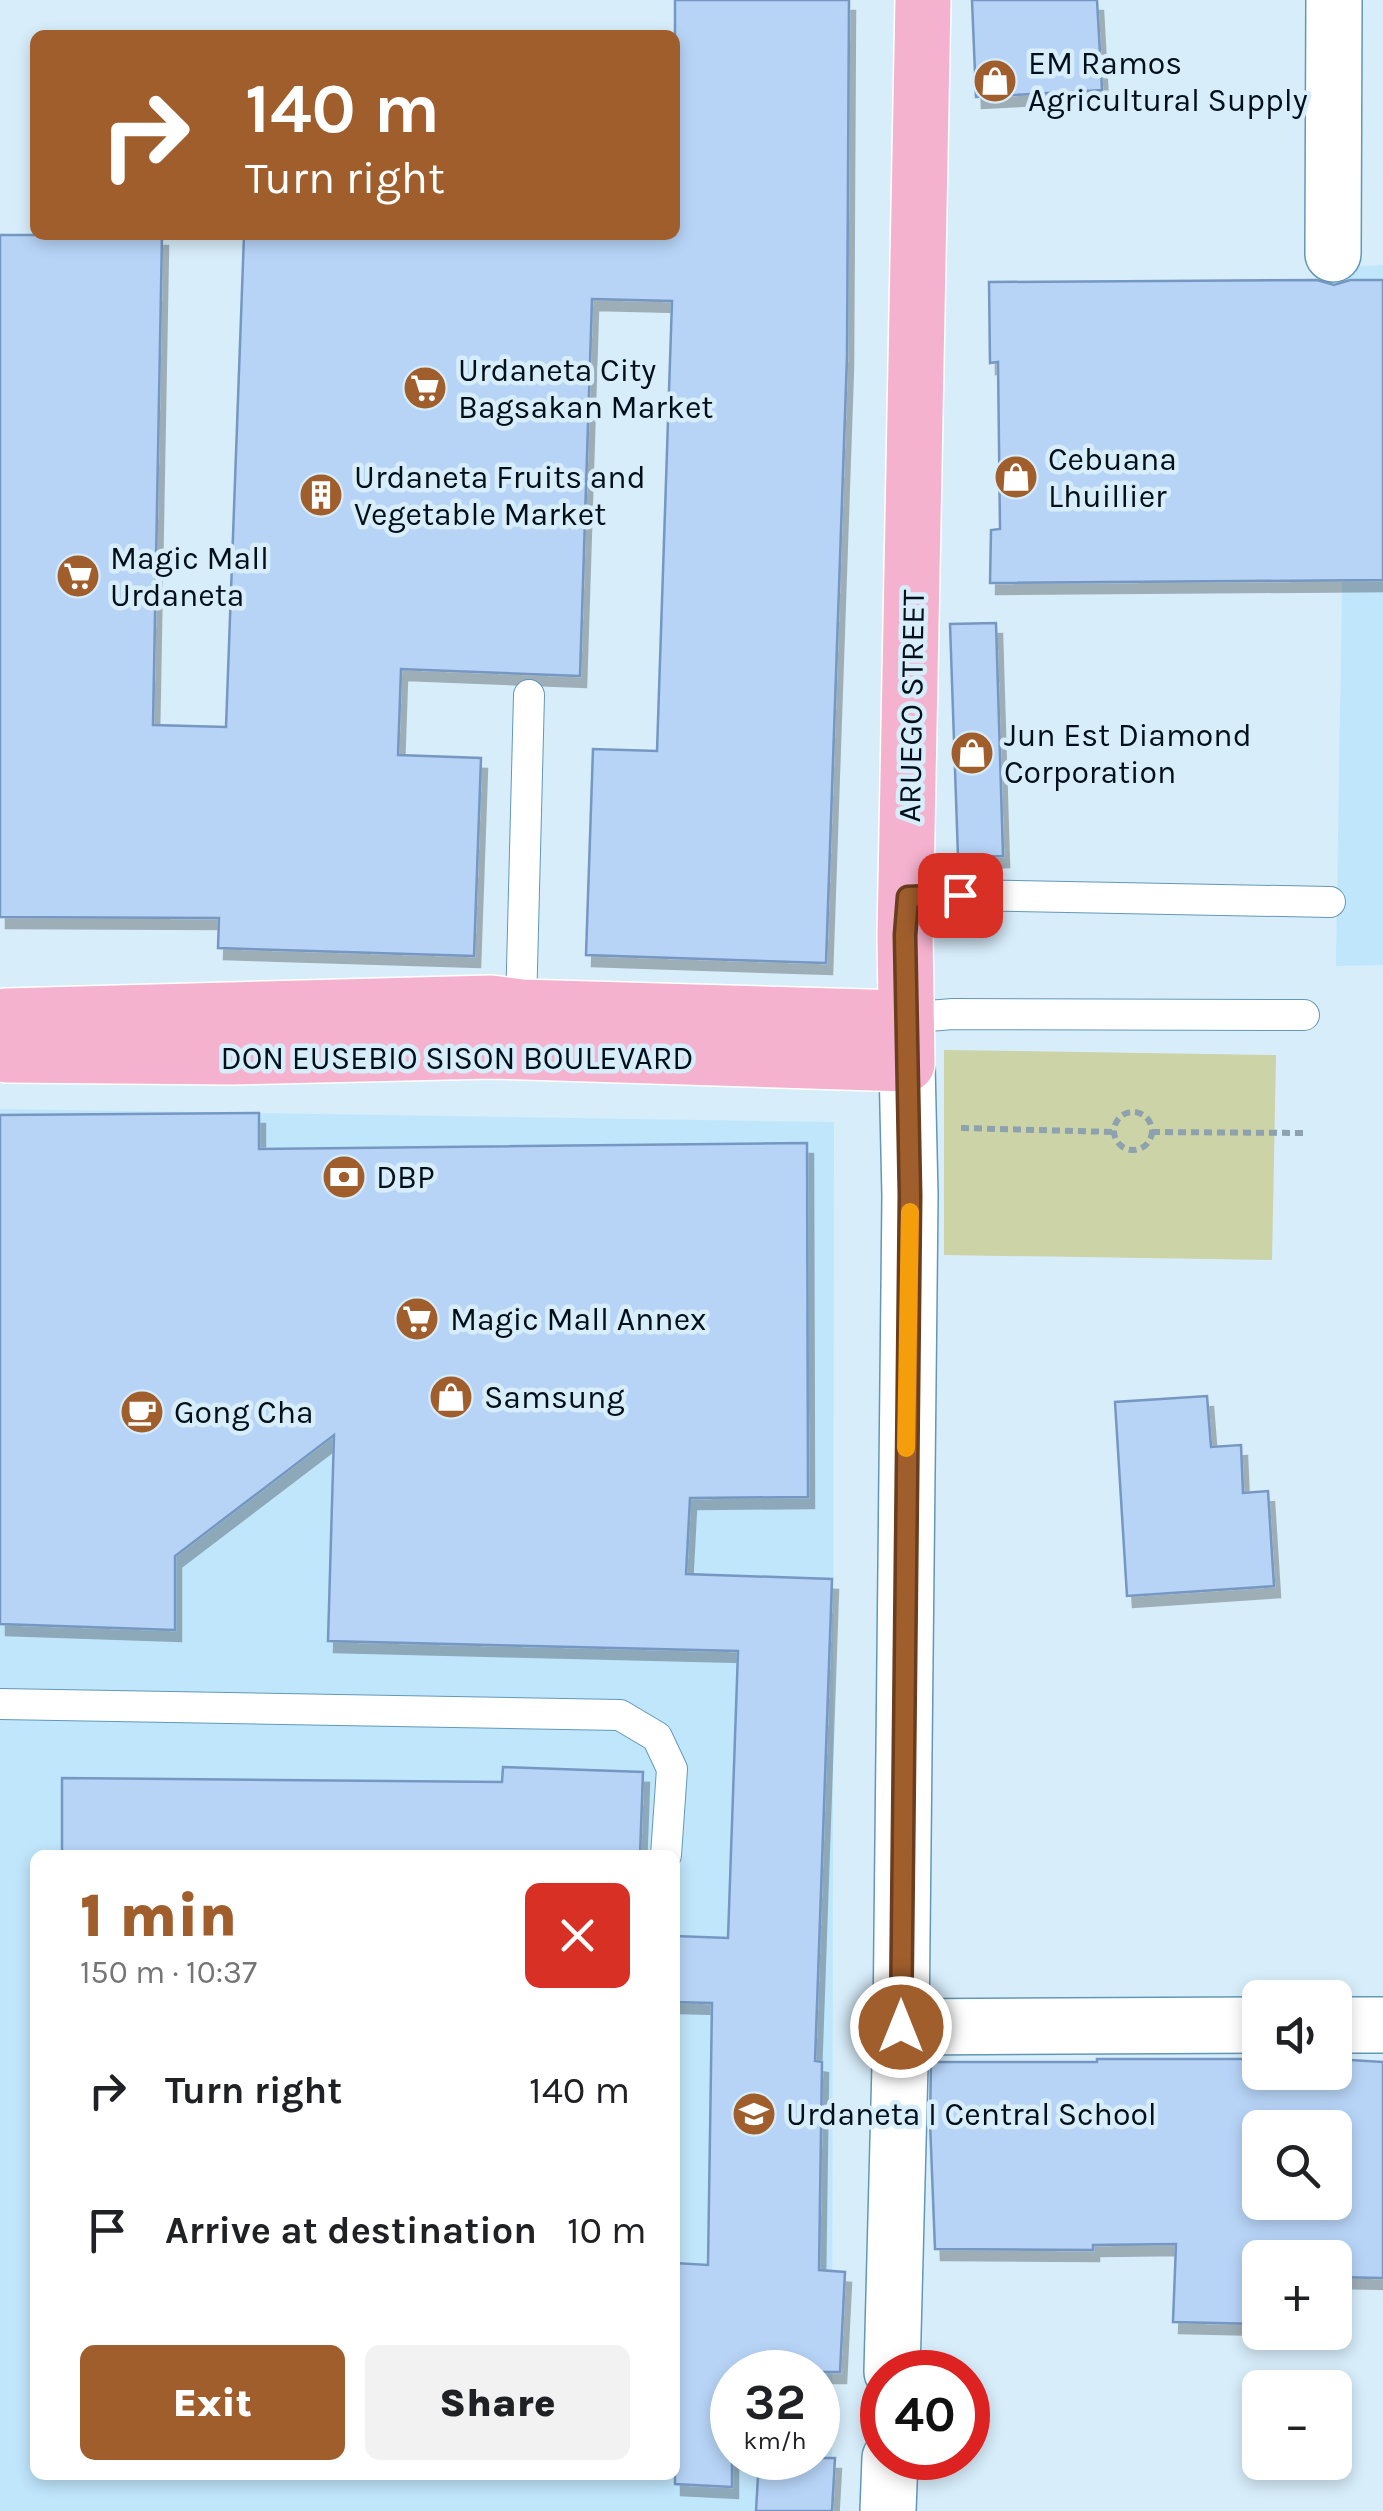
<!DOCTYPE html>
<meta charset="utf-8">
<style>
:root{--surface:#fff;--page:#f2f2f2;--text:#202124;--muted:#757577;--accent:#a15e2d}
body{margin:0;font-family:Karla,sans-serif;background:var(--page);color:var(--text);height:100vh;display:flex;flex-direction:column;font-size:38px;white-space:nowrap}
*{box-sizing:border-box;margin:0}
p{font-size:32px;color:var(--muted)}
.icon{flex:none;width:55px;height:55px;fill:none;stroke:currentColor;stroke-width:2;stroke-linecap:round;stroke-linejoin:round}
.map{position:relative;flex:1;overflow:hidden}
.side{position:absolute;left:30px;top:1850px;width:650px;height:630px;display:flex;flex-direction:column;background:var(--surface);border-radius:15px;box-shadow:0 5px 15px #0003}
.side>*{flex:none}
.guide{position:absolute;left:30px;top:30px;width:650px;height:210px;border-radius:15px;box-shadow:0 5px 15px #0003;background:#a15e2d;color:#fff;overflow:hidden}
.fabs{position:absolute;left:1242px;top:1980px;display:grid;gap:20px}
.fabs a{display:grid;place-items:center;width:110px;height:110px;border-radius:15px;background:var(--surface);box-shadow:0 5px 15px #0003;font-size:50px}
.speed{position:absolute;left:710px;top:2350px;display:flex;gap:20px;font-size:50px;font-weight:700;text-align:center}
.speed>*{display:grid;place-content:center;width:130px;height:130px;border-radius:50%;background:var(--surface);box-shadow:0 5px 15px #0003;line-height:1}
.speed small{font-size:25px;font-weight:400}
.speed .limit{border:15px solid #d22;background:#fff;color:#111}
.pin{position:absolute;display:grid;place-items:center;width:85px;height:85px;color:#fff;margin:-42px;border-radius:20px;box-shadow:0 5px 15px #0006}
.me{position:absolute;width:110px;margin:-55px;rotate:0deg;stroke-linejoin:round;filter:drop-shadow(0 0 8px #0008)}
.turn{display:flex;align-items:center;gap:35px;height:210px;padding:0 50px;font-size:45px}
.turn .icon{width:130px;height:130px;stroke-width:2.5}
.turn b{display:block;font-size:70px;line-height:85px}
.round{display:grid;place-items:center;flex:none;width:105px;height:105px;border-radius:15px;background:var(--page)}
.overview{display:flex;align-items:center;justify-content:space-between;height:170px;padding:0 50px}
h1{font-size:60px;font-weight:800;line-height:75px;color:var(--accent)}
.button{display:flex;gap:20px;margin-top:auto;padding:20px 50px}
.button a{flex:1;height:115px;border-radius:15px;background:var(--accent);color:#fff;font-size:40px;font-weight:800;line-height:115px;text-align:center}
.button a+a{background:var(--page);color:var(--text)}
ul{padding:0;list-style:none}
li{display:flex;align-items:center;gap:30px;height:140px;padding:0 50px}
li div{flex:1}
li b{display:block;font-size:38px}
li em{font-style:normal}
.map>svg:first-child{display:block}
</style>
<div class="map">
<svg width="1383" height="2511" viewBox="0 0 1383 2511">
<defs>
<filter id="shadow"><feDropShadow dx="6" dy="11" stdDeviation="0" flood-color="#0004"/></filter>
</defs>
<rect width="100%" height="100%" fill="#d7edfa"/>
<g fill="#c0e6fc" fill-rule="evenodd">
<polygon points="1383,265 1383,965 1336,966 1347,267"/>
<path d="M0 1109 834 1122 832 2511H0ZM35 1855H675V2475H35ZM732 2372H818V2458H732Z"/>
</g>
<polygon fill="#ccd3a7" points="944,1050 1276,1055 1272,1260 944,1255"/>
<g fill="#b7d4f7" stroke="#7697c1" stroke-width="2.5" fill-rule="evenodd" filter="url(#shadow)">
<polygon points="675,0 849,0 847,356 826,963 586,955 593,749 657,751 672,301 592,299 580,676 401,669 398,755 481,758 474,956 218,948 219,918 0,917 0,235 162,235 153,725 226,727 244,235 675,235"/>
<polygon points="972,0 1097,0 1102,90 976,97"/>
<polygon points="1317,280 1334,285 1350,280 1383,280 1383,580 990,583 991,530 1000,529 998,362 990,363 989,282"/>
<polygon points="996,623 1003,856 958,857 950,624"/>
<polygon points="259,1113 259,1149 807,1143 808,1497 690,1498 686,1574 832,1579 815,2061 822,2062 819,2270 845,2272 840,2372 732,2372 732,2487 675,2484 675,2263 708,2265 712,2003 675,2002 675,1936 728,1938 738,1651 328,1641 334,1435 175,1556 175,1630 0,1624 0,1115"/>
<polygon points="1207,1396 1211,1447 1241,1445 1243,1493 1268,1491 1274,1586 1127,1596 1115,1402"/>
<polygon points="503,1767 643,1772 640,1855 62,1855 62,1778 502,1782"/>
<path d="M1097 2059H1260V2072H1335V2059L1383 2062V2278L1335 2277V2258H1260V2324L1173 2322 1176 2244 1093 2245V2250L935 2249 930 2122 931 2062H1097ZM1260 2128H1335V2202H1260Z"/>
<polygon points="759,2458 835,2458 832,2511 756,2511"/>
</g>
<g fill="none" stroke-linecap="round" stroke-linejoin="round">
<defs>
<g id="service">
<polyline points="908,897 960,895 1330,902"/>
<polyline points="521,1007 529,695"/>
<polyline points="904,1018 953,1014 1304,1015"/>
<polyline points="0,1704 620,1715 657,1737 672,1769 666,1855"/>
</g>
<g id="minor">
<polyline points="1333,254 1334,0"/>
<polyline points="1335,2025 1383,2025"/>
<polyline points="901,2027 1260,2025"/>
</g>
<g id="tertiary">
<polyline points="892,2372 901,2027 910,1196 907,1064"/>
<polyline points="888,2511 890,2458"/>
</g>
<g id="primary">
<polyline points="6,1016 491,1003 521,1007 904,1018"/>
<polyline points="7,1055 232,1057 491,1051 907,1064 905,935 923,0"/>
</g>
</defs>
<use href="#service" stroke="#6298b6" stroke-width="32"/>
<use href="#minor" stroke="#6298b6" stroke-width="58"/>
<use href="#tertiary" stroke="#6298b6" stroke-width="58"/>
<use href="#primary" stroke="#fff" stroke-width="58"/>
<g stroke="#8da1ae" stroke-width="6" stroke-dasharray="8 5" stroke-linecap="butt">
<circle cx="1133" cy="1131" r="19"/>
<polyline points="961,1128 1114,1132"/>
<polyline points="1152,1132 1306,1133"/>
</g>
<use href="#service" stroke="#fff" stroke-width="30"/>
<use href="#minor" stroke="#fff" stroke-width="55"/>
<use href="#tertiary" stroke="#fff" stroke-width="55"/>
<use href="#primary" stroke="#f5b2ce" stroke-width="55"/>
</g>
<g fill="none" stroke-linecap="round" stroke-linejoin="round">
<defs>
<polyline id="route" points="901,2027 910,1196 905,935 908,897 960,895"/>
</defs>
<use href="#route" stroke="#693d1d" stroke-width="25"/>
<use href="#route" stroke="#a15e2d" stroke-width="18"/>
<polyline stroke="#f59e0b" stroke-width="18" points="906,1448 910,1212"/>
</g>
<defs>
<symbol id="shop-disc" viewBox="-11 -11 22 22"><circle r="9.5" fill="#a15e2d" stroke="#d7edfa"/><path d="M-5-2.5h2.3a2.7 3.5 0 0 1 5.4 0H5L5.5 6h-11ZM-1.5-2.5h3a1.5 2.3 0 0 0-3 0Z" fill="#fff"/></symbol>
<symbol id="supermarket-disc" viewBox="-11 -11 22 22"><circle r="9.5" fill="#a15e2d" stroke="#d7edfa"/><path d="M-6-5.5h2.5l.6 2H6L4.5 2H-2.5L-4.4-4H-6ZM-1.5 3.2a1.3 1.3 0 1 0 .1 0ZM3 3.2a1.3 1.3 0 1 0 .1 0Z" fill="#fff"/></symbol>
<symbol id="building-disc" viewBox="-11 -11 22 22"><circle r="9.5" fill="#a15e2d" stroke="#d7edfa"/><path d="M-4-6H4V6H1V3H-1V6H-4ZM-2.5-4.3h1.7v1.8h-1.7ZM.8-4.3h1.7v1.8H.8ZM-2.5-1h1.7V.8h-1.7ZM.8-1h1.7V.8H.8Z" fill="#fff"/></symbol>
<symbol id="bank-disc" viewBox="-11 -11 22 22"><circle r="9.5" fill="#a15e2d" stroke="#d7edfa"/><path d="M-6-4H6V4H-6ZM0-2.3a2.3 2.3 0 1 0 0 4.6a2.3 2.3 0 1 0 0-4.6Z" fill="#fff"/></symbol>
<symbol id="cafe-disc" viewBox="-11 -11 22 22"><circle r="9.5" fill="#a15e2d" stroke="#d7edfa"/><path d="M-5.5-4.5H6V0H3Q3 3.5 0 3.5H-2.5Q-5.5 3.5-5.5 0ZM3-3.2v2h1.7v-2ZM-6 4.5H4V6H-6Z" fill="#fff"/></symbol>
<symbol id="school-disc" viewBox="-11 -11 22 22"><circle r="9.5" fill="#a15e2d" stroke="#d7edfa"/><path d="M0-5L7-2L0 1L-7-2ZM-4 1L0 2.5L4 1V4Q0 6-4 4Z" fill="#fff"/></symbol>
</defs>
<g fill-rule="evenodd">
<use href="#shop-disc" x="970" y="56" width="50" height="50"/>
<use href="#supermarket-disc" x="400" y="363" width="50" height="50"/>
<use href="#shop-disc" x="991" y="452" width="50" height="50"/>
<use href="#building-disc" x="296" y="470" width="50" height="50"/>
<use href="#supermarket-disc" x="53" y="551" width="50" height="50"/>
<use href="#shop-disc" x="947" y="728" width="50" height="50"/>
<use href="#bank-disc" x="319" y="1152" width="50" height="50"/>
<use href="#supermarket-disc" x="392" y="1294" width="50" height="50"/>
<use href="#shop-disc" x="426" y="1372" width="50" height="50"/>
<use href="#cafe-disc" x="117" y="1387" width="50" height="50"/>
<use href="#school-disc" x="729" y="2089" width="50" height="50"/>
</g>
<g text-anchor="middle" stroke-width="9" stroke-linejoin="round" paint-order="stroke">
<g font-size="32" fill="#00101b" stroke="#d7edfa" text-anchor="start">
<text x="1028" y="74">EM Ramos<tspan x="1028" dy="37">Agricultural Supply</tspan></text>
<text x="458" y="381">Urdaneta City<tspan x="458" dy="37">Bagsakan Market</tspan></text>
<text x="1048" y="470">Cebuana<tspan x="1048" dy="37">Lhuillier</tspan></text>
<text x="354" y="488">Urdaneta Fruits and<tspan x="354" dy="37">Vegetable Market</tspan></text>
<text x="110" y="569">Magic Mall<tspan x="110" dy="37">Urdaneta</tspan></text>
<text x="1004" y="746">Jun Est Diamond<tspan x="1004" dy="37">Corporation</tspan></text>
<text x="376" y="1188">DBP</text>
<text x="450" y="1330">Magic Mall Annex</text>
<text x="484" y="1408">Samsung</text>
<text x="174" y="1423">Gong Cha</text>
<text x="786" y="2125">Urdaneta I Central School</text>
</g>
<g font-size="32" fill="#00101b" stroke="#d7edfa">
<text transform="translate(911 706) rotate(-89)" y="11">ARUEGO STREET</text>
<text x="457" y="1069">DON EUSEBIO SISON BOULEVARD</text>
</g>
</g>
</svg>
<div class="fabs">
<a><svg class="icon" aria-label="sound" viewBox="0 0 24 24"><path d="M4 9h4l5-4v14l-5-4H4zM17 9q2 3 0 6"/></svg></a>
<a><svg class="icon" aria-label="search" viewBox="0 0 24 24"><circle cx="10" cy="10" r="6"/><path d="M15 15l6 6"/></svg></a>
<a>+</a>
<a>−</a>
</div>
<div class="speed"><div>32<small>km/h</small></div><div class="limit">40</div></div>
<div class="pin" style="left:960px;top:895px;background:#d93025"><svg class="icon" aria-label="arrive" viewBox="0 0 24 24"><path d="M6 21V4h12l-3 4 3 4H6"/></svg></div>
<svg class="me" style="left:901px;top:2027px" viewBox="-20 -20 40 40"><circle r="17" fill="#a15e2d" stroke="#fff" stroke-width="3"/><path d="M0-11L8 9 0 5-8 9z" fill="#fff"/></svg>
<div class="guide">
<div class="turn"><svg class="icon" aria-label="right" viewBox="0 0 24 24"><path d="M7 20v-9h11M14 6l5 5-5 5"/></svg><div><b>140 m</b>Turn right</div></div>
</div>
<section class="side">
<div class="overview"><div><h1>1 min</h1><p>150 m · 10:37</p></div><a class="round" style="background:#d93025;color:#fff"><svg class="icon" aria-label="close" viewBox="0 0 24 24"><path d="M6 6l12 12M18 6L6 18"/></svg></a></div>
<ul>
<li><svg class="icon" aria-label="right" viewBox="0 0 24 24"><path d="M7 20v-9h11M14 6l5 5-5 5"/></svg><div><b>Turn right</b></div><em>140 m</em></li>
<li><svg class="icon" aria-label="arrive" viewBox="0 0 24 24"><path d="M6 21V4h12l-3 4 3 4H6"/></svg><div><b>Arrive at destination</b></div><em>10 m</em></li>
</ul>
<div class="button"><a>Exit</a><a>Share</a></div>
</section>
</div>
